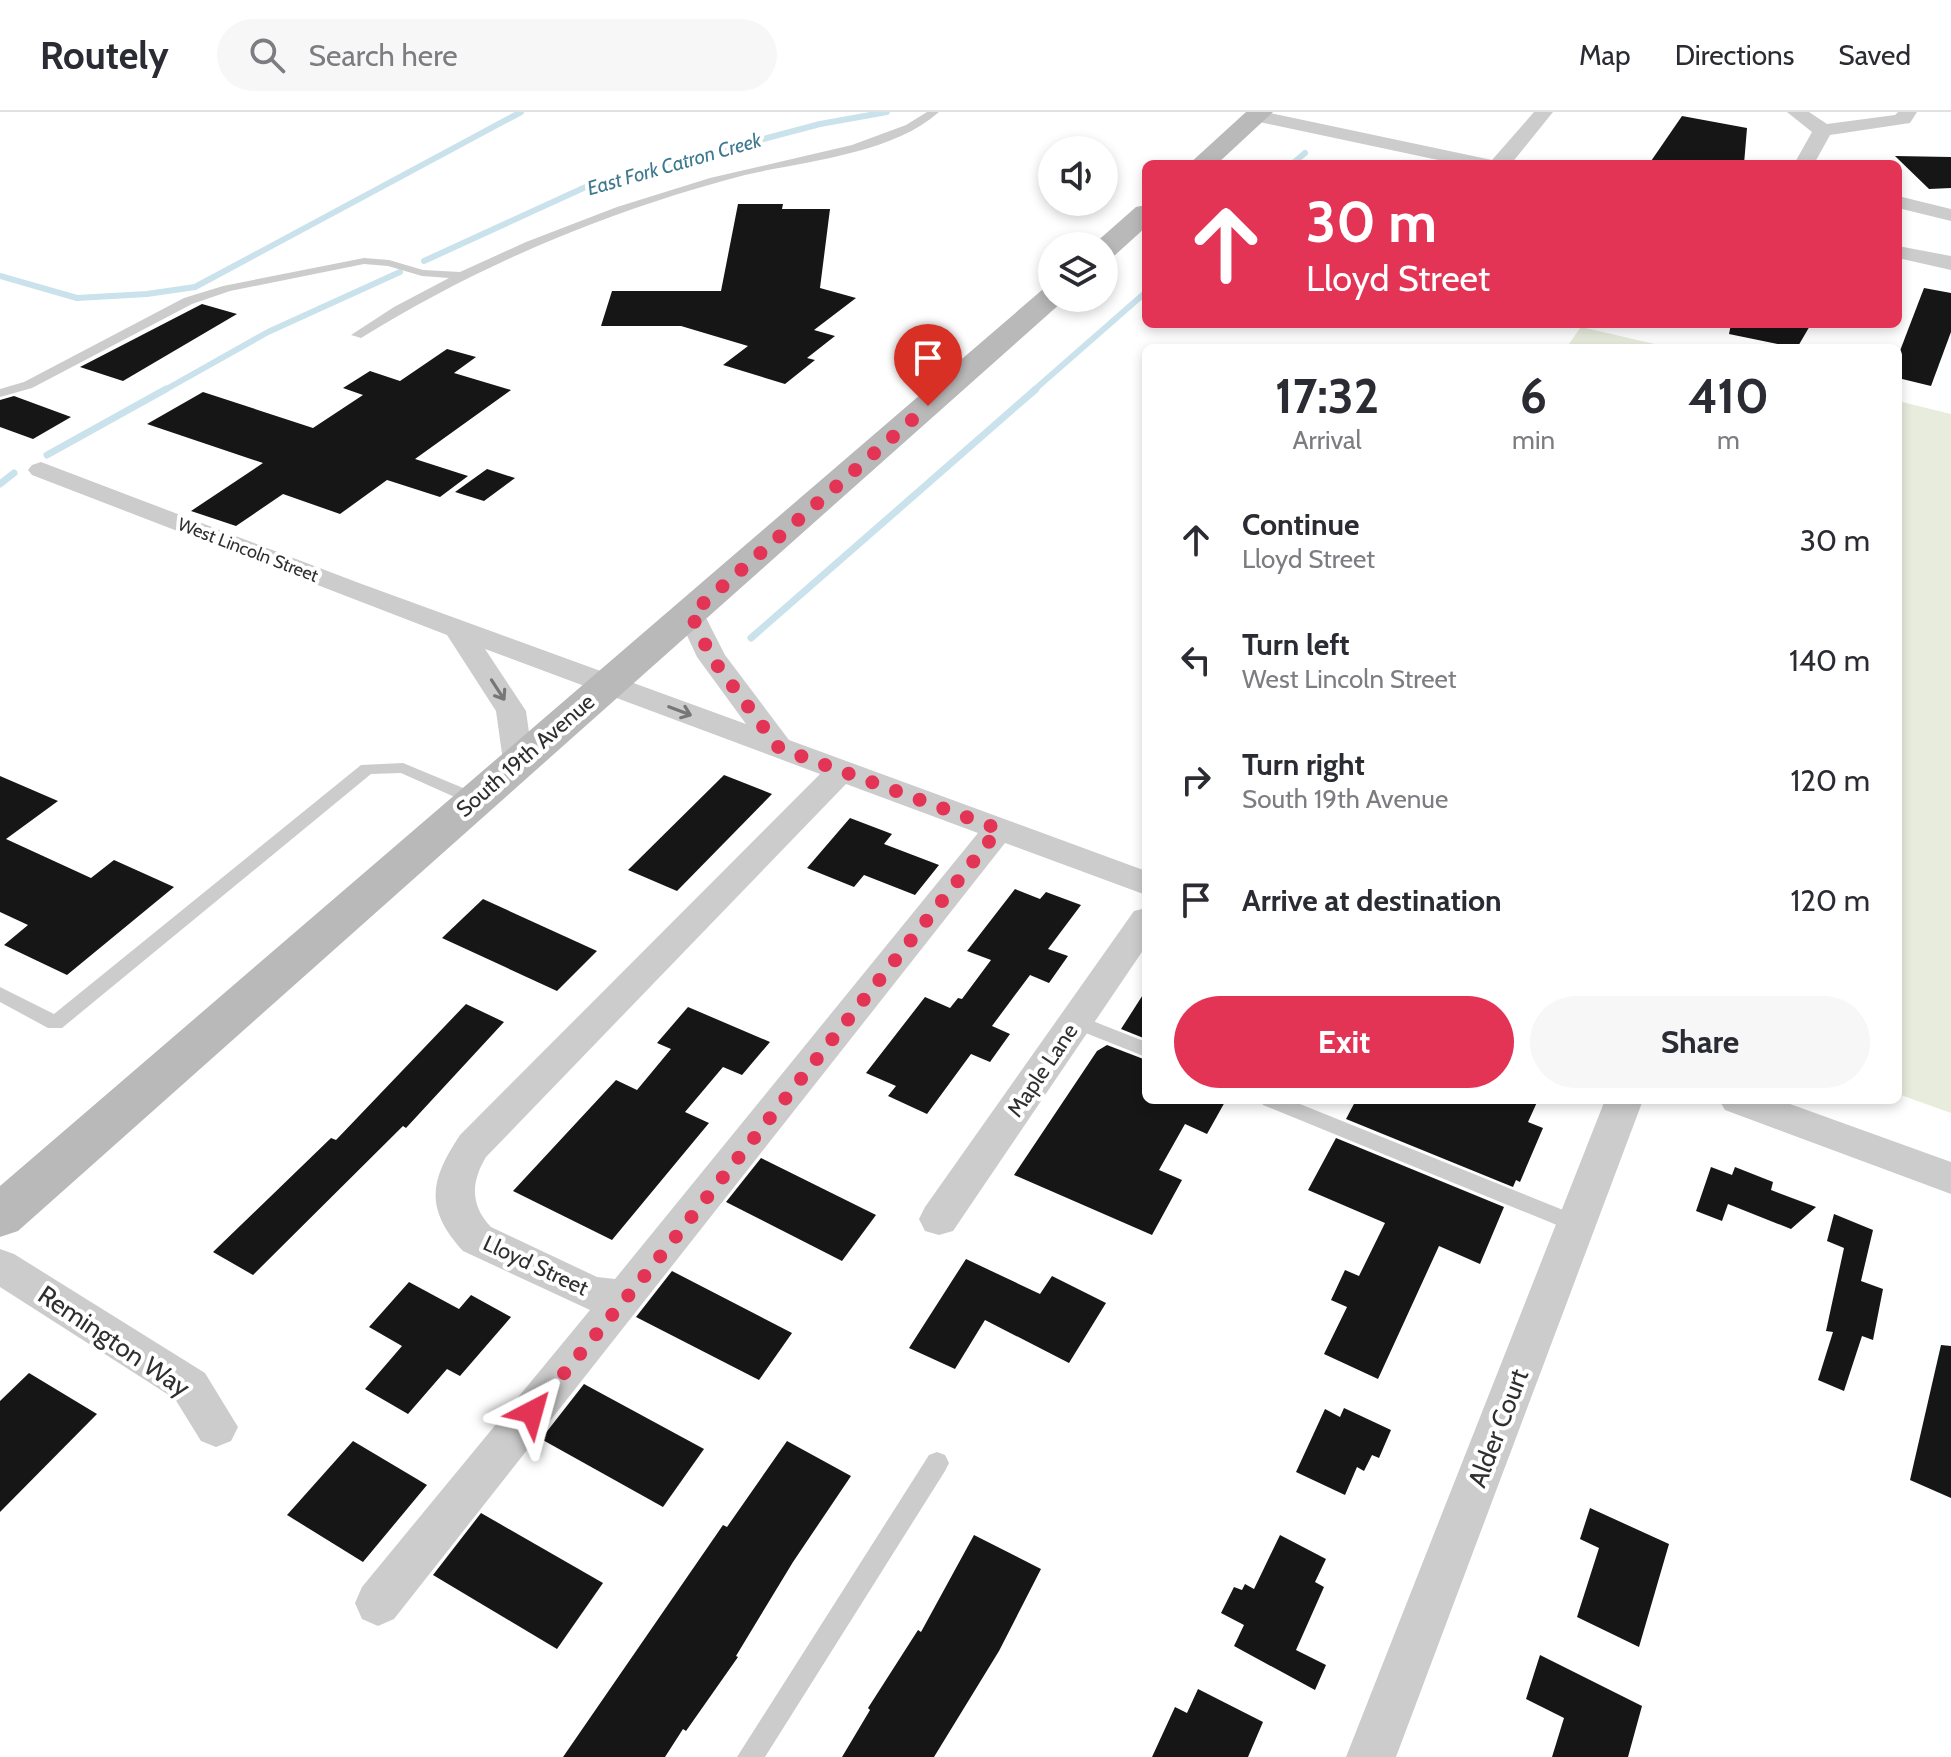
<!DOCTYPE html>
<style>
:root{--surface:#fff;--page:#f7f7f7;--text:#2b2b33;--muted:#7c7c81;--line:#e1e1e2;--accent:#e33455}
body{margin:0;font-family:Cabin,sans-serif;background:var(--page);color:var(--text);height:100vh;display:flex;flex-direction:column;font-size:30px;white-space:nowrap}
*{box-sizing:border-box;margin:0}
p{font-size:26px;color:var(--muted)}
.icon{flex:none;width:44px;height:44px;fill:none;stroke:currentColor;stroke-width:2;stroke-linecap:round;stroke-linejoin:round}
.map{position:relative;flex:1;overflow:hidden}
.details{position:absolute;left:1142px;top:232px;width:760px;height:760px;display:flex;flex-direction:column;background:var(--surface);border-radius:12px;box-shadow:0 4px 12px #0003}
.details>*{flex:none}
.guide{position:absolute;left:1142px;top:48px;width:760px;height:168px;border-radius:12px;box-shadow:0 4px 12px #0003;background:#e33455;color:#fff;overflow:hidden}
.tools{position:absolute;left:1038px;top:24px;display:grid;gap:16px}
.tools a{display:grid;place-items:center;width:80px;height:80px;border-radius:50%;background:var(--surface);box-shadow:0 4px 12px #0003;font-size:40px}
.pin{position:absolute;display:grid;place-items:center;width:68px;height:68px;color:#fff;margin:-82px -34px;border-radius:50% 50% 50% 0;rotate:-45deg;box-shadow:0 0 8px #0007}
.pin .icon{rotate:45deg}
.me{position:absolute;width:88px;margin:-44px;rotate:39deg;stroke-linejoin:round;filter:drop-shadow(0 0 6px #0008)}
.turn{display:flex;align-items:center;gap:28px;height:168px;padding:0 32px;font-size:36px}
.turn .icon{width:104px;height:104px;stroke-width:2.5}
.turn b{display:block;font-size:56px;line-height:68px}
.eta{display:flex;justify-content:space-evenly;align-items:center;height:136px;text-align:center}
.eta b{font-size:48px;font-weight:800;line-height:56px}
.cta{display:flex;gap:16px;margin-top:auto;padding:16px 32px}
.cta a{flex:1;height:92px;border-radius:48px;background:var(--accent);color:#fff;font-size:32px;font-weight:800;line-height:92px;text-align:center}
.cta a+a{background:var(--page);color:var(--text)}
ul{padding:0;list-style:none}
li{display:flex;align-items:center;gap:24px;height:120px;padding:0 32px}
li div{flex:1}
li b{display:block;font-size:30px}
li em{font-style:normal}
header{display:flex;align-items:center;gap:48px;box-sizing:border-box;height:112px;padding:0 40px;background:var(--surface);border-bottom:2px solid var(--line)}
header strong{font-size:38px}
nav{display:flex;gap:44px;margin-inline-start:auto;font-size:28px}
.search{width:560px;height:72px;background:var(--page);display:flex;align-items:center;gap:20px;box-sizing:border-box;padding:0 28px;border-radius:44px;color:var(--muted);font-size:30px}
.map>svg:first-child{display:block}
</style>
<header>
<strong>Routely</strong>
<div class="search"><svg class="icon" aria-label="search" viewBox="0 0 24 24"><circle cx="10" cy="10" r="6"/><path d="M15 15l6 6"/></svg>Search here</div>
<nav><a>Map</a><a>Directions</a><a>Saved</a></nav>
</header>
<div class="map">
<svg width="1951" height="1645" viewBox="0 0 1951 1645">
<rect width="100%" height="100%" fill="#fff"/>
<g fill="#e7ecdd">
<polygon points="1581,215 1672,236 1566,236"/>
<polygon points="1898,289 1951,302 1951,1001 1898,982"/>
</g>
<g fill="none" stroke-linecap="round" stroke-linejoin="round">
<g stroke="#cae2eb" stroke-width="6">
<polyline points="1292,52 1305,41"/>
<polyline points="424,149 590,73 820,12 887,0"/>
<polyline points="0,164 77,186 147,182 195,175 521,0"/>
<polyline points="163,279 268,220 400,160"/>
<polyline points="1033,279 1146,180"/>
</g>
<g stroke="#cae2eb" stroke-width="7">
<polyline points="47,343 166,277"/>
<polyline points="0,372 14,361"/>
<polyline points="751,526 1036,277"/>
</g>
</g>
<g fill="#161616">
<polygon points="1682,4 1747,16 1744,52 1649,52"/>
<polygon points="1895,44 1951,45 1951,76 1929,77"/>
<polygon points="738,92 783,92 782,97 830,97 820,176 856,186 814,218 835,224 807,246 815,248 785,272 723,253 748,234 681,214 601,214 612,179 721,179"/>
<polygon points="1924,176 1951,181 1951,220 1931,274 1898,266 1898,244"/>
<polygon points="202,192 237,202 123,269 80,255"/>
<polygon points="1731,212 1811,212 1797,236 1729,222"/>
<polygon points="447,237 476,245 454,261 511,278 415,347 468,364 440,385 387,368 340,402 283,382 236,414 191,399 263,351 147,312 203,280 313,316 363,283 343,276 370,259 400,269"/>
<polygon points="14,284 71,305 33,327 0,315 0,288"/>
<polygon points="487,357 515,366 484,389 455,380"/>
<polygon points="724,663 772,682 677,779 628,758"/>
<polygon points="0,664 58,689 6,727 91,766 114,748 174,775 67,863 4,833 28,813 0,800"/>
<polygon points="850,706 892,722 884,732 939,753 915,783 864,763 854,775 807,756"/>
<polygon points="1015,777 1040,787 1046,780 1081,793 1048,837 1068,844 1049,871 1030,863 992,914 1010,922 990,950 971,942 927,1002 888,984 896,974 866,961 925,885 950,896 958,886 962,887 991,848 967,839"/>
<polygon points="483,787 597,839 557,879 442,826"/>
<polygon points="1146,878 1146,927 1121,917"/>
<polygon points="466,892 504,910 406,1016 403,1014 253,1163 213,1140 331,1026 336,1028"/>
<polygon points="688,895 770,930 742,963 723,955 685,1000 709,1011 612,1128 513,1079 616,968 637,978 671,937 657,931"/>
<polygon points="1107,933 1146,948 1146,988 1226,988 1207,1022 1185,1012 1159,1058 1182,1068 1152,1123 1014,1063 1097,939"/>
<polygon points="1356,988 1538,988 1528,1010 1543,1016 1520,1070 1516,1068 1513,1075 1346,1007"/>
<polygon points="1336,1026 1504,1095 1480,1152 1439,1134 1378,1267 1324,1242 1347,1195 1331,1188 1345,1158 1359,1164 1385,1111 1308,1078"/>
<polygon points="761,1046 876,1103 842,1149 726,1090"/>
<polygon points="1711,1055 1732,1063 1735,1055 1773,1070 1771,1078 1816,1095 1791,1117 1728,1092 1722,1109 1696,1099"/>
<polygon points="1834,1102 1873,1118 1861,1169 1883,1177 1873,1228 1862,1224 1844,1279 1818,1268 1833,1220 1826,1219 1844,1136 1827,1129"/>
<polygon points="966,1147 1040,1182 1052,1164 1106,1191 1069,1251 985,1208 955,1257 909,1236"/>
<polygon points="672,1159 792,1221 759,1268 636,1205"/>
<polygon points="409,1170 459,1197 471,1183 511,1205 460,1264 447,1257 408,1302 365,1277 402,1234 369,1215"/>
<polygon points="1941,1233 1951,1234 1951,1386 1910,1368"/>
<polygon points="29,1261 97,1302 0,1400 0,1289"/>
<polygon points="584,1272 704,1337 663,1395 541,1327"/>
<polygon points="1344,1296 1391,1318 1379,1346 1372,1343 1364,1359 1357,1355 1345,1383 1296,1360 1325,1297 1340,1305"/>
<polygon points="353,1329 427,1373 363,1450 287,1403"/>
<polygon points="787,1329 851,1364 793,1450 736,1544 738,1545 686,1619 683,1617 665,1645 563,1645 723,1413 727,1415"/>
<polygon points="1590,1396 1669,1432 1639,1535 1577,1505 1599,1436 1580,1427"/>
<polygon points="481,1401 603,1471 557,1537 433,1463"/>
<polygon points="974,1423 1041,1457 999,1539 934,1645 842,1645 870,1598 868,1596 918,1518 921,1520"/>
<polygon points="1280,1423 1326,1447 1315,1470 1324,1475 1296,1538 1326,1553 1315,1578 1234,1534 1244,1513 1221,1501 1234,1475 1242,1478 1245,1472 1254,1477"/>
<polygon points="1540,1543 1642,1594 1628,1645 1552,1645 1564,1606 1526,1587"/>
<polygon points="1198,1577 1263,1610 1248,1645 1152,1645 1175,1595 1187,1601"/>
</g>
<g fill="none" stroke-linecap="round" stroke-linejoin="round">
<g fill="#ccc" fill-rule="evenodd">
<path d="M927 0H939C892 42 805 49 745 63 721 69 698 76 675 83 564 118 460 165 361 226L351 223 394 195 449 166 422 164 388 154 364 152 230 179 192 192 32 276 0 285V277L24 270 184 186 223 174 364 146 389 148 423 158 460 160 526 130 617 95 710 66 852 33 906 13Z"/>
<polygon points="403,651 480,683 482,687 474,693 468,691 401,661 371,662 62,916 48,916 0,890 0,875 54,902 361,653"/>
<polygon points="1075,902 1146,930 1146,945 1068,914 1066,909 1068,904"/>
<polygon points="1260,988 1290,988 1583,1106 1586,1112 1583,1118 1576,1121 1569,1118 1263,993"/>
<polygon points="937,1340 945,1343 949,1351 945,1359 765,1645 737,1645 929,1343"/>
</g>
<g fill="#ccc" fill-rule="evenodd">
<polygon points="1250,0 1265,0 1492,48 1534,0 1553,0 1511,52 1457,52 1250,8 1248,4"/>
<polygon points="1787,0 1809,0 1827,12 1895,3 1898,0 1917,0 1910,11 1830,23 1814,52 1794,52 1812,20"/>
<polygon points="1898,84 1951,97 1951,109 1898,96"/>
<polygon points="1898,134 1951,144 1951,158 1898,146"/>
<path d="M41 350 359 471 746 612 697 545 677 502 681 496 691 494 701 496 725 543 789 628 1146 759V783L1005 731 394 1507 378 1514 362 1507 355 1491 362 1475 590 1198 463 1139C424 1096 430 1068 460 1023L820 662 485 537 526 599 533 649 529 656 518 659 507 656 503 649 496 599 447 523 32 363 28 358 32 353ZM846 672 978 721 615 1167 597 1165 491 1115C470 1093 471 1070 486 1045Z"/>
<polygon points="1146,796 1146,834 953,1119 939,1123 925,1119 919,1107 925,1095 1134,799"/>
<polygon points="1605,988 1643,988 1396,1645 1346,1645"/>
<polygon points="1719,988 1779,988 1951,1050 1951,1082 1725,998"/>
<polygon points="0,1137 14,1142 205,1261 238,1315 231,1329 216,1335 201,1329 175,1287 0,1175"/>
</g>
<g fill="#b9b9b9" fill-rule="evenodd">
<polygon points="1246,0 1273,0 1217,52 1189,52"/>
<polygon points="1146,93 1146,115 1114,144 1104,146 1104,134 1094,132 1136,95"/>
<polygon points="1052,175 1052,186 1065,186 1062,190 18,1119 0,1125 0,1074 1042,178"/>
</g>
</g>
<defs><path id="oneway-shaft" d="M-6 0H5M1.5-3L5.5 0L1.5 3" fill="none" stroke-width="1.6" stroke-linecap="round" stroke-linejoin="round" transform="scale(2)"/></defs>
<g stroke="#767676">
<use href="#oneway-shaft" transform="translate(498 578) rotate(57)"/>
<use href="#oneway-shaft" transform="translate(680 599) rotate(21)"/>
</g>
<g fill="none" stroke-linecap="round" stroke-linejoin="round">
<polyline stroke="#e33455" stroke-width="14" stroke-dasharray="0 25.2" points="532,1300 651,1156 999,717 779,636 711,545 691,502 928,294"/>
</g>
<g text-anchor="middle" stroke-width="8" stroke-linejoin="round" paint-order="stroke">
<g font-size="18" fill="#2f2f2f" stroke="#fff">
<text transform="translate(248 438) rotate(21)" y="6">West Lincoln Street</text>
</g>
<g font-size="20" font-style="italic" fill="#3e7990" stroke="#fff">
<text transform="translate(674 52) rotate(-16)" y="7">East Fork Catron Creek</text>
</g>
<g font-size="22" fill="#2f2f2f" stroke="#fff">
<text transform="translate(525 643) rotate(-41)" y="8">South 19th Avenue</text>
<text transform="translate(1042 958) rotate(-56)" y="8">Maple Lane</text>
<text transform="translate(536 1153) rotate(25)" y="8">Lloyd Street</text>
</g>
<g font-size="26" fill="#2f2f2f" stroke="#fff">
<text transform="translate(114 1229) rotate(34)" y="9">Remington Way</text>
<text transform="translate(1498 1316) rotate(-69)" y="9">Alder Court</text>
</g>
</g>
</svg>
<div class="tools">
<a><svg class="icon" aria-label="sound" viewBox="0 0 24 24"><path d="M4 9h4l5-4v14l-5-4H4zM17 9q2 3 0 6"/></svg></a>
<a><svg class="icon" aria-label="layers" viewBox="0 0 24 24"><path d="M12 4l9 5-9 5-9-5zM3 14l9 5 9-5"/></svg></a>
</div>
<div class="pin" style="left:928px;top:294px;background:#d93025"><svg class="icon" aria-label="arrive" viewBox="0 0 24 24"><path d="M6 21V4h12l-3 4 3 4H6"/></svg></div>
<svg class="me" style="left:532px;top:1300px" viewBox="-20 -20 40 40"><path d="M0-17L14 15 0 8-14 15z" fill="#e33455" stroke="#fff" stroke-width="4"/></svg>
<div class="guide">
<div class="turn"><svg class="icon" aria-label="ahead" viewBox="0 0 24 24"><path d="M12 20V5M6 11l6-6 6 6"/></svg><div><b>30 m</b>Lloyd Street</div></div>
</div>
<section class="details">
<div class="eta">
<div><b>17:32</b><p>Arrival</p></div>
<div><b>6</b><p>min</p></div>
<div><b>410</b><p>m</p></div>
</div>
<ul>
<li><svg class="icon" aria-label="ahead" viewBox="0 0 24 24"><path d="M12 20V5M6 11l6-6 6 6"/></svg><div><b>Continue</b><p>Lloyd Street</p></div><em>30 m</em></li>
<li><svg class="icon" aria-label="left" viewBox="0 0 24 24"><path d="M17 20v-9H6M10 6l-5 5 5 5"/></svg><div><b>Turn left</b><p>West Lincoln Street</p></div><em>140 m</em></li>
<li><svg class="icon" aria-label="right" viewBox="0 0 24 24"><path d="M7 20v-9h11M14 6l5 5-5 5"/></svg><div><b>Turn right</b><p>South 19th Avenue</p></div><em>120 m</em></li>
<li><svg class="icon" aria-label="arrive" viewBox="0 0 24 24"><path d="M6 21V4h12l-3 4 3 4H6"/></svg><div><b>Arrive at destination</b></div><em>120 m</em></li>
</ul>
<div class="cta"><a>Exit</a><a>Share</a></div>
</section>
</div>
